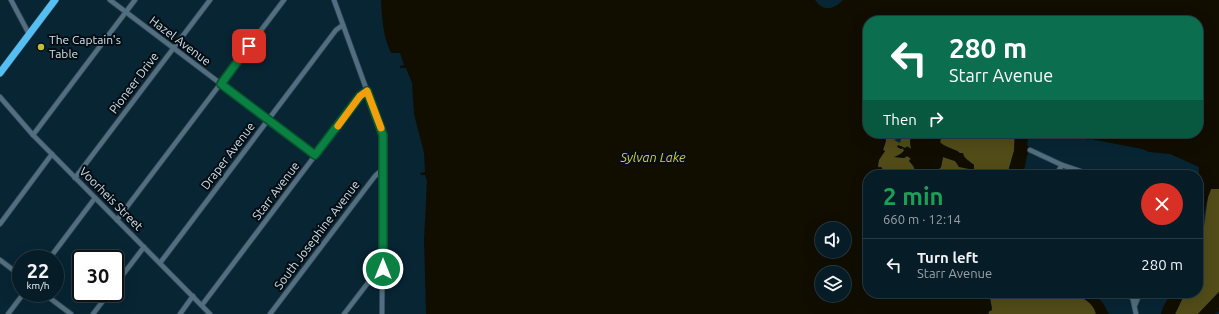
<!DOCTYPE html>
<meta charset="utf-8">
<style>
:root{--surface:#061c27;--page:#142933;--text:#f1f3f6;--muted:#98a1a7;--line:#273a44}
body{margin:0;font-family:Ubuntu,sans-serif;background:var(--page);color:var(--text);height:100vh;display:flex;flex-direction:column;font-size:15px;white-space:nowrap}
*{box-sizing:border-box;margin:0}
p{font-size:13px;color:var(--muted)}
.icon{flex:none;width:22px;height:22px;fill:none;stroke:currentColor;stroke-width:2;stroke-linecap:round;stroke-linejoin:round}
.map{position:relative;flex:1;overflow:hidden}
.drawer{position:absolute;left:863px;top:170px;width:340px;height:128px;display:flex;flex-direction:column;background:var(--surface);border-radius:16px;box-shadow:0 4px 16px #0002,0 0 0 1px var(--line)}
.drawer>*{flex:none}
.top-card{position:absolute;left:863px;top:16px;width:340px;height:122px;border-radius:16px;box-shadow:0 4px 16px #0002,0 0 0 1px var(--line);background:#0b6e4f;color:#fff;overflow:hidden}
.buttons{position:absolute;left:815px;top:222px;display:grid;gap:8px}
.buttons a{display:grid;place-items:center;width:36px;height:36px;border-radius:50%;background:var(--surface);box-shadow:0 4px 16px #0002,0 0 0 1px var(--line);font-size:20px}
.speed{position:absolute;left:12px;top:250px;display:flex;gap:8px;font-size:20px;font-weight:700;text-align:center}
.speed>*{display:grid;place-content:center;width:52px;height:52px;border-radius:50%;background:var(--surface);box-shadow:0 4px 16px #0002,0 0 0 1px var(--line);line-height:1}
.speed small{font-size:10px;font-weight:400}
.speed .limit{border:2px solid #111;border-radius:6px;background:#fff;color:#111}
.pin{position:absolute;display:grid;place-items:center;width:34px;height:34px;color:#fff;margin:-17px;border-radius:8px;box-shadow:0 2px 6px #0006}
.me{position:absolute;width:44px;margin:-22px;rotate:0deg;stroke-linejoin:round;filter:drop-shadow(0 0 3px #0008)}
.turn{display:flex;align-items:center;gap:14px;height:84px;padding:0 20px;font-size:18px}
.turn .icon{width:52px;height:52px;stroke-width:2.5}
.turn b{display:block;font-size:28px;line-height:34px}
.then{display:flex;align-items:center;height:38px;padding:0 20px;background:#0003;gap:8px;font-size:15px}
.round{display:grid;place-items:center;flex:none;width:42px;height:42px;border-radius:21px;background:var(--page)}
.headline{display:flex;align-items:center;justify-content:space-between;height:68px;padding:0 20px}
h1{font-size:24px;font-weight:700;line-height:30px;color:#1e9e55}
ul{padding:0;list-style:none}
li{display:flex;align-items:center;gap:12px;height:52px;padding:0 20px;border-top:1px solid var(--line)}
li div{flex:1}
li b{display:block;font-size:15px}
li em{font-style:normal}
.map>svg:first-child{display:block}
</style>
<div class="map">
<svg width="1219" height="314" viewBox="0 0 1219 314">
<rect width="100%" height="100%" fill="#082534"/>
<g fill="#514c18">
<path d="M889 133 898 134 899 135 897 139 894 140 900 143 901 139 907 136 904 133H913L910 141 911 149 907 146 905 148 901 146H897L901 149 903 148 904 151 896 157 904 158 907 156 911 158 909 161C913 165 915 171 918 173V175H892L889 171 883 170 881 167H878V160L885 151 883 150 885 141V135Z"/>
<polygon points="948,133 1015,133 1014,151 1007,175 933,175 941,167 943,157 955,161 961,167 971,169 974,168 974,165 957,151 941,144 940,142 941,138"/>
<polygon points="1215,188 1219,189 1219,292 1198,314 1175,314 1185,293 1198,293 1198,259 1202,241 1208,197 1211,189"/>
<path d="M993 293H1072C1082 297 1094 302 1096 314H989L988 312 992 308 990 298Z"/>
</g>
<g fill="#110e00" fill-rule="evenodd">
<path d="M381 0H815C824 12 833 10 843 0H1219V189H1211C1202 209 1203 237 1198 259L1199 167 1170 154 1149 152 1142 149 1090 139 1088 140 1077 133H1198V21H868V133H889L885 135 886 141 883 150 885 151 879 160 878 166 879 168 881 167 883 170 889 171 892 175H868V293H993L990 298 992 310 988 312 989 314H426L424 240 427 181 425 175H421L420 173 425 172 424 153 414 114 412 83 406 68H400V66L404 65 400 53H391C383 37 382 18 381 0ZM822 229H844V251H822ZM822 273H844V295H822Z"/>
<path d="M913 133H948L941 138 940 142C945 148 954 148 960 153H963C964 159 970 162 974 165V170L959 167 955 161 943 157 941 167 933 175H918V173L915 172 914 166 909 161 911 159 907 156 904 158 894 157 901 154 904 151 903 148 901 149 897 147 898 145 905 148 908 147 911 149 910 141Z"/>
<polygon points="1015,133 1029,133 1027,145 1029,147 1023,175 1007,175 1014,151"/>
<polygon points="1219,292 1219,311 1215,314 1198,314"/>
<path d="M1072 293H1094L1103 303 1109 314H1096C1094 303 1082 297 1072 293Z"/>
<polygon points="1171,293 1185,293 1175,314 1161,314 1163,307"/>
</g>
<g fill="none" stroke-linecap="round" stroke-linejoin="round">
<defs>
<g id="minor">
<polyline points="11,0 29,34"/>
<polyline points="110,0 315,155"/>
<polyline points="334,0 383,135 382,314"/>
<polyline points="0,97 33,135 210,314"/>
<polyline points="33,135 135,0"/>
<polyline points="1030,150 1062,165 1092,175"/>
<polyline points="1056,175 1062,165"/>
<polyline points="75,178 210,0"/>
<polyline points="117,220 284,0"/>
<polyline points="0,224 52,154"/>
<polyline points="49,259 95,198"/>
<polyline points="0,260 21,276"/>
<polyline points="160,263 336,30 343,25"/>
<polyline points="115,285 144,247"/>
<polyline points="43,293 71,314"/>
<polyline points="1129,293 1133,300 1136,314"/>
<polyline points="202,305 360,96 367,91"/>
<polyline points="1135,305 1140,293"/>
<polyline points="8,314 24,293"/>
<polyline points="93,314 109,293"/>
<polyline points="180,314 193,296"/>
<polyline points="270,314 375,176 383,169"/>
<polyline points="344,314 374,275 383,269"/>
</g>
<polyline id="highway" points="0,73 55,0"/>
</defs>
<use href="#minor" stroke="#32404a" stroke-width="6"/>
<use href="#highway" stroke="#32404a" stroke-width="8"/>
<use href="#minor" stroke="#516f80" stroke-width="4.5"/>
<use href="#highway" stroke="#55bff4" stroke-width="7"/>
</g>
<g fill="none" stroke-linecap="round" stroke-linejoin="round">
<defs>
<polyline id="route" points="249,46 221,84 315,155 360,96 367,91 383,135 383,269"/>
</defs>
<use href="#route" stroke="#07532c" stroke-width="10"/>
<use href="#route" stroke="#0b8043" stroke-width="7"/>
<polyline stroke="#f59e0b" stroke-width="7" points="338,126 360,96 367,91 381,128"/>
</g>
<circle fill="#c7bb3b" stroke="#030d13" stroke-width="1.5" cx="41" cy="47" r="4"/>
<g text-anchor="middle" stroke-width="4" stroke-linejoin="round" paint-order="stroke">
<g font-size="12" fill="#d0e0e9" stroke="#030d13" text-anchor="start">
<text x="49" y="44">The Captain's<tspan x="49" dy="14">Table</tspan></text>
</g>
<g font-size="12" fill="#d0e0e9" stroke="#030d13">
<text transform="translate(180 41) rotate(37)" y="4">Hazel Avenue</text>
<text transform="translate(134 83) rotate(-53)" y="4">Pioneer Drive</text>
<text transform="translate(228 156) rotate(-53)" y="4">Draper Avenue</text>
<text transform="translate(276 191) rotate(-53)" y="4">Starr Avenue</text>
<text transform="translate(111 199) rotate(45)" y="4">Voorheis Street</text>
<text transform="translate(317 235) rotate(-53)" y="4">South Josephine Avenue</text>
</g>
<g font-size="13" font-style="italic" fill="#d5ca54" stroke="#030d13">
<text x="653" y="162">Sylvan Lake</text>
</g>
</g>
</svg>
<div class="buttons">
<a><svg class="icon" aria-label="sound" viewBox="0 0 24 24"><path d="M4 9h4l5-4v14l-5-4H4zM17 9q2 3 0 6"/></svg></a>
<a><svg class="icon" aria-label="layers" viewBox="0 0 24 24"><path d="M12 4l9 5-9 5-9-5zM3 14l9 5 9-5"/></svg></a>
</div>
<div class="speed"><div>22<small>km/h</small></div><div class="limit">30</div></div>
<div class="pin" style="left:249px;top:46px;background:#d93025"><svg class="icon" aria-label="arrive" viewBox="0 0 24 24"><path d="M6 21V4h12l-3 4 3 4H6"/></svg></div>
<svg class="me" style="left:383px;top:269px" viewBox="-20 -20 40 40"><circle r="17" fill="#0b8043" stroke="#fff" stroke-width="3"/><path d="M0-11L8 9 0 5-8 9z" fill="#fff"/></svg>
<div class="top-card">
<div class="turn"><svg class="icon" aria-label="left" viewBox="0 0 24 24"><path d="M17 20v-9H6M10 6l-5 5 5 5"/></svg><div><b>280 m</b>Starr Avenue</div></div>
<div class="then">Then<svg class="icon" aria-label="right" viewBox="0 0 24 24"><path d="M7 20v-9h11M14 6l5 5-5 5"/></svg></div>
</div>
<section class="drawer">
<div class="headline"><div><h1>2 min</h1><p>660 m · 12:14</p></div><a class="round" style="background:#d93025;color:#fff"><svg class="icon" aria-label="close" viewBox="0 0 24 24"><path d="M6 6l12 12M18 6L6 18"/></svg></a></div>
<ul>
<li><svg class="icon" aria-label="left" viewBox="0 0 24 24"><path d="M17 20v-9H6M10 6l-5 5 5 5"/></svg><div><b>Turn left</b><p>Starr Avenue</p></div><em>280 m</em></li>
</ul>
</section>
</div>
